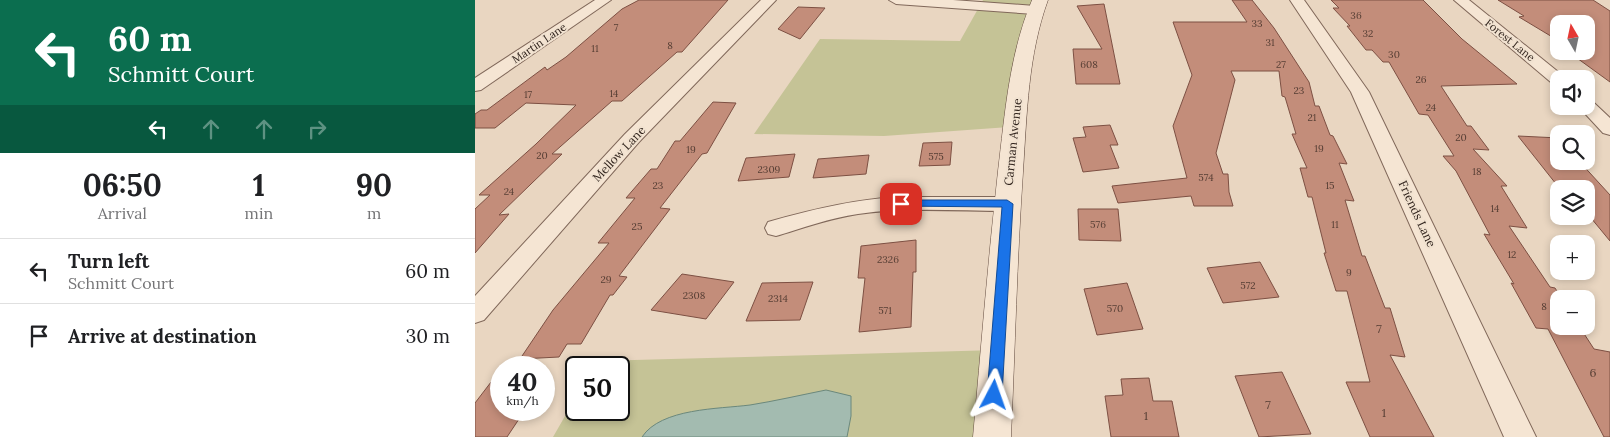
<!DOCTYPE html>
<meta charset="utf-8">
<style>
:root{--surface:#fff;--page:#f6f6f6;--text:#202124;--muted:#757577;--line:#e0e0e0}
body{margin:0;font-family:Lora,serif;background:var(--page);color:var(--text);height:100vh;display:flex;flex-direction:column;font-size:19px;white-space:nowrap}
*{box-sizing:border-box;margin:0}
p{font-size:16px;color:var(--muted)}
.icon{flex:none;width:28px;height:28px;fill:none;stroke:currentColor;stroke-width:2;stroke-linecap:round;stroke-linejoin:round}
.map{position:relative;flex:1;overflow:hidden}
.details{display:flex;flex-direction:column;background:var(--surface);width:475px}
.details>*{flex:none}
.guide{background:#0b6e4f;color:#fff;overflow:hidden}
.needle{width:32px;rotate:351deg}
.tools{position:absolute;left:1075px;top:15px;display:grid;gap:10px}
.tools a{display:grid;place-items:center;width:45px;height:45px;border-radius:10px;background:var(--surface);box-shadow:0 2px 8px #0003;font-size:25px}
.speed{position:absolute;left:15px;top:356px;display:flex;gap:10px;font-size:25px;font-weight:700;text-align:center}
.speed>*{display:grid;place-content:center;width:65px;height:65px;border-radius:50%;background:var(--surface);box-shadow:0 2px 8px #0003;line-height:1}
.speed small{font-size:12px;font-weight:400}
.speed .limit{border:2px solid #111;border-radius:8px;background:#fff;color:#111}
.pin{position:absolute;display:grid;place-items:center;width:42px;height:42px;color:#fff;margin:-21px;border-radius:10px;box-shadow:0 2px 8px #0006}
.me{position:absolute;width:55px;margin:-28px;rotate:4deg;stroke-linejoin:round;filter:drop-shadow(0 0 4px #0008)}
.turn{display:flex;align-items:center;gap:18px;height:105px;padding:0 25px;font-size:22px}
.turn .icon{width:65px;height:65px;stroke-width:2.5}
.turn b{display:block;font-size:35px;line-height:42px}
.lanes{display:flex;align-items:center;height:48px;padding:0 25px;background:#0003;justify-content:center;gap:25px;direction:ltr}
.lanes .off{opacity:.35}
.eta{display:flex;justify-content:space-evenly;align-items:center;height:85px;text-align:center}
.eta b{font-size:30px;font-weight:700;line-height:35px}
ul{padding:0;list-style:none}
li{display:flex;align-items:center;gap:15px;height:65px;padding:0 25px;border-top:1px solid var(--line)}
li div{flex:1}
li b{display:block;font-size:19px}
li em{font-style:normal}
main{display:flex;flex:1;min-height:0}
.map>svg:first-child{display:block}
</style>
<main>
<section class="details">
<div class="guide">
<div class="turn"><svg class="icon" aria-label="left" viewBox="0 0 24 24"><path d="M17 20v-9H6M10 6l-5 5 5 5"/></svg><div><b>60 m</b>Schmitt Court</div></div>
<div class="lanes"><svg class="icon" aria-label="left" viewBox="0 0 24 24"><path d="M17 20v-9H6M10 6l-5 5 5 5"/></svg><svg class="icon off" aria-label="ahead" viewBox="0 0 24 24"><path d="M12 20V5M6 11l6-6 6 6"/></svg><svg class="icon off" aria-label="ahead" viewBox="0 0 24 24"><path d="M12 20V5M6 11l6-6 6 6"/></svg><svg class="icon off" aria-label="right" viewBox="0 0 24 24"><path d="M7 20v-9h11M14 6l5 5-5 5"/></svg></div>
</div>
<div class="eta">
<div><b>06:50</b><p>Arrival</p></div>
<div><b>1</b><p>min</p></div>
<div><b>90</b><p>m</p></div>
</div>
<ul>
<li><svg class="icon" aria-label="left" viewBox="0 0 24 24"><path d="M17 20v-9H6M10 6l-5 5 5 5"/></svg><div><b>Turn left</b><p>Schmitt Court</p></div><em>60 m</em></li>
<li><svg class="icon" aria-label="arrive" viewBox="0 0 24 24"><path d="M6 21V4h12l-3 4 3 4H6"/></svg><div><b>Arrive at destination</b></div><em>30 m</em></li>
</ul>
</section>
<div class="map">
<svg width="1135" height="437" viewBox="0 0 1135 437">
<rect width="100%" height="100%" fill="#e9d6c1"/>
<g fill="#c5c396">
<polygon points="508,0 563,0 534,127 409,136 279,134 345,39 485,41"/>
<polygon points="523,350 517,437 78,437 101,397 101,410 144,410 144,368 119,367 122,361"/>
</g>
<path fill="#a3bbb0" stroke="#6b887c" d="M351 390 376 396V416L372 437H167C186 408 244 409 275 405 300 401 326 395 351 390Z"/>
<g fill="#c38d7a" stroke="#7d5043">
<polygon points="164,0 253,0 207,52 202,52 147,101 137,101 77,154 87,154 24,215 34,214 0,253 0,209 15,195 4,195 61,144 101,105 51,103 20,128 0,128 0,114 6,110 12,110 70,67 72,70 91,57 147,9"/>
<polygon points="757,0 777,0 799,28 834,82 840,106 844,106 855,135 858,136 872,164 864,163 879,201 870,200 887,256 890,256 910,308 915,308 930,357 915,355 959,437 895,437 871,382 895,382 872,291 861,291 849,253 851,253 837,197 833,197 825,168 832,168 817,134 821,134 810,97 807,96 804,71 756,71 760,80 741,153 748,174 753,174 754,192 758,206 719,206 716,196 643,203 637,186 712,178 698,126 717,75 698,22 772,22"/>
<polygon points="856,0 948,0 987,39 1042,84 966,86 992,126 996,126 1014,150 998,149 1032,186 1026,186 1052,228 1034,226 1075,287 1080,288 1087,299 1084,299 1084,326 1104,326 1119,349 1135,352 1135,437 1129,437 1073,329 1061,328 1036,283 1039,284 1009,234 1015,235 981,171 968,156 979,156 953,115 944,114 914,62 908,62 897,50 891,50 872,26 875,26 858,8 864,8"/>
<polygon points="1023,0 1118,0 1135,11 1135,82 1095,53 1111,51 1111,24 1084,24 1084,41 1044,17 1049,16"/>
<polygon points="629,4 645,84 601,84 598,49 627,49 602,6"/>
<polygon points="323,7 350,8 325,39 303,29"/>
<polygon points="238,102 261,103 232,153 227,154 185,208 195,209 144,276 152,277 138,295 135,295 106,344 92,344 84,357 45,359 78,310 134,243 123,243 160,198 151,198 176,169 182,169 200,141 205,141"/>
<polygon points="635,125 643,145 635,145 644,168 608,172 598,138 611,137 608,127"/>
<polygon points="1043,136 1084,138 1084,161 1104,161 1135,195 1135,241 1116,218 1106,216 1111,216 1111,189 1085,189"/>
<polygon points="477,142 475,165 444,166 448,143"/>
<polygon points="320,154 314,177 263,181 271,158"/>
<polygon points="394,155 391,174 338,178 343,159"/>
<polygon points="603,209 643,209 646,241 604,240"/>
<polygon points="441,240 441,272 438,272 436,327 384,332 390,278 383,278 386,246"/>
<polygon points="785,262 804,297 748,303 732,268"/>
<polygon points="207,274 259,282 231,319 176,310"/>
<polygon points="338,282 325,320 271,321 287,283"/>
<polygon points="652,283 668,329 622,335 609,289"/>
<polygon points="26,369 26,410 39,410 36,413 48,413 32,437 0,437 0,403"/>
<polygon points="807,372 836,434 784,437 760,376"/>
<polygon points="674,378 678,401 697,401 704,437 636,437 630,396 648,395 646,379"/>
</g>
<g fill="none" stroke-linecap="round" stroke-linejoin="round">
<defs>
<g id="minor">
<polygon points="120,0 136,0 6,90 0,91 0,78"/>
<polygon points="286,0 301,0 164,142 9,320 0,323 0,296 150,134"/>
<polygon points="414,0 478,0 560,6 567,10 560,14 421,4"/>
<polygon points="815,0 829,0 894,92 1061,437 1029,437 876,92"/>
<polygon points="979,0 994,0 1092,79 1084,79 1084,85 1078,84"/>
<polygon points="1111,100 1117,101 1135,118 1135,135 1128,133 1103,106 1111,106"/>
<path d="M420 197H532L540 199 543 204 540 209 532 211C482 211 432 207 383 214 355 218 328 228 301 236L293 234 290 228 293 222C335 210 376 200 420 197Z"/>
</g>
<path id="secondary" d="M557 0H573C553 55 552 113 548 172 542 260 540 349 536 437H498C506 348 513 260 523 171 530 113 534 55 557 0Z"/>
</defs>
<use href="#minor" stroke="#80685a" stroke-width="2"/>
<use href="#secondary" stroke="#624a3e" stroke-width="1"/>
<use href="#minor" fill="#f5e5d3" fill-rule="evenodd"/>
<use href="#secondary" fill="#f5e5d3" fill-rule="evenodd"/>
</g>
<polygon fill="#1a73e8" stroke="#114b97" points="426,200 532,200 538,204 527,395 525,400 519,402 514,400 512,395 527,207 422,206 421,204 422,201"/>
<g text-anchor="middle" stroke-width="4" stroke-linejoin="round" paint-order="stroke">
<g font-size="10" fill="#563e34">
<text x="881" y="19">36</text>
<text x="782" y="27">33</text>
<text x="141" y="31">7</text>
<text x="893" y="37">32</text>
<text x="795" y="46">31</text>
<text x="195" y="49">8</text>
<text x="120" y="52">11</text>
<text x="919" y="58">30</text>
<text x="614" y="68">608</text>
<text x="806" y="68">27</text>
<text x="946" y="83">26</text>
<text x="824" y="94">23</text>
<text x="139" y="97">14</text>
<text x="53" y="98">17</text>
<text x="956" y="111">24</text>
<text x="837" y="121">21</text>
<text x="986" y="141">20</text>
<text x="844" y="152">19</text>
<text x="216" y="153">19</text>
<text x="67" y="159">20</text>
<text x="461" y="160">575</text>
<text x="294" y="173">2309</text>
<text x="1002" y="175">18</text>
<text x="731" y="181">574</text>
<text x="183" y="189">23</text>
<text x="855" y="189">15</text>
<text x="34" y="195">24</text>
<text x="1020" y="212">14</text>
<text x="623" y="228">576</text>
<text x="860" y="228">11</text>
<text x="162" y="230">25</text>
<text x="1037" y="258">12</text>
<text x="413" y="263">2326</text>
<text x="874" y="276">9</text>
<text x="131" y="283">29</text>
<text x="773" y="289">572</text>
<text x="219" y="299">2308</text>
<text x="303" y="302">2314</text>
<text x="1069" y="310">8</text>
<text x="640" y="312">570</text>
<text x="410" y="314">571</text>
</g>
<g font-size="11" fill="#31241d" stroke="#f1e2d0">
<text transform="translate(1035 40) rotate(39)" y="4">Forest Lane</text>
<text transform="translate(64 43) rotate(-34)" y="4">Martin Lane</text>
</g>
<g font-size="12" fill="#31241d" stroke="#f1e2d0">
<text transform="translate(538 142) rotate(-84)" y="4">Carman Avenue</text>
<text transform="translate(144 154) rotate(-47)" y="4">Mellow Lane</text>
<text transform="translate(942 214) rotate(65)" y="4">Friends Lane</text>
</g>
<g font-size="12" fill="#563e34">
<text x="904" y="333">7</text>
<text x="1118" y="377">6</text>
<text x="793" y="409">7</text>
<text x="909" y="417">1</text>
<text x="671" y="420">1</text>
</g>
</g>
</svg>
<div class="tools">
<a><svg class="needle" viewBox="-14 -14 28 28"><path d="M0-13l5 13h-10z" fill="#e53935"/><path d="M0 13l5-13h-10z" fill="#757577"/></svg></a>
<a><svg class="icon" aria-label="sound" viewBox="0 0 24 24"><path d="M4 9h4l5-4v14l-5-4H4zM17 9q2 3 0 6"/></svg></a>
<a><svg class="icon" aria-label="search" viewBox="0 0 24 24"><circle cx="10" cy="10" r="6"/><path d="M15 15l6 6"/></svg></a>
<a><svg class="icon" aria-label="layers" viewBox="0 0 24 24"><path d="M12 4l9 5-9 5-9-5zM3 14l9 5 9-5"/></svg></a>
<a>+</a>
<a>−</a>
</div>
<div class="speed"><div>40<small>km/h</small></div><div class="limit">50</div></div>
<div class="pin" style="left:426px;top:204px;background:#d93025"><svg class="icon" aria-label="arrive" viewBox="0 0 24 24"><path d="M6 21V4h12l-3 4 3 4H6"/></svg></div>
<svg class="me" style="left:519px;top:395px" viewBox="-20 -20 40 40"><path d="M0-17L14 15 0 8-14 15z" fill="#1a73e8" stroke="#fff" stroke-width="4"/></svg>
</div>
</main>
